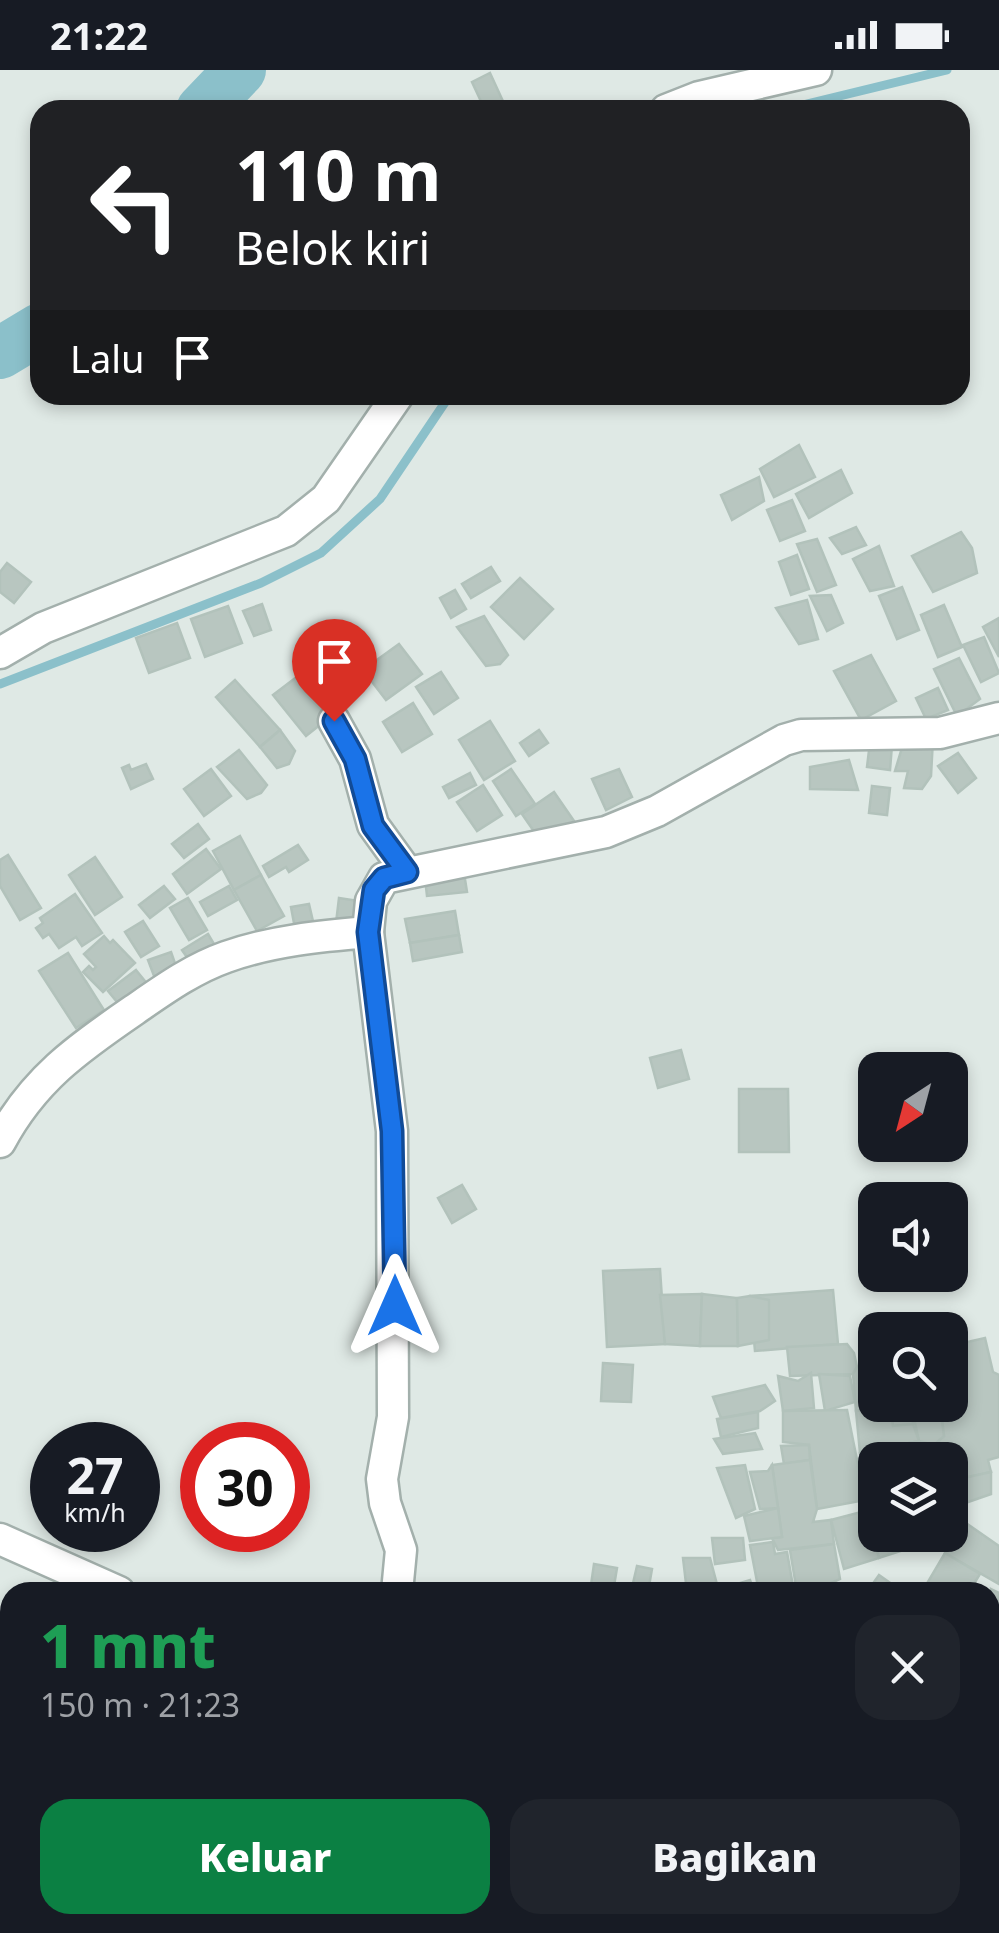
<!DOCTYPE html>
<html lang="id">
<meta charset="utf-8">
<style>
:root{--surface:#171b24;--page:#20242c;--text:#f1f3f6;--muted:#9ea1a6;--accent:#0b8043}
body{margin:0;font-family:"Noto Sans",sans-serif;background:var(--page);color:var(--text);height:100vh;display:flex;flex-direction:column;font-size:38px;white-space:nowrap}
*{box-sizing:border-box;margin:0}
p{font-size:32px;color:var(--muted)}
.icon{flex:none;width:55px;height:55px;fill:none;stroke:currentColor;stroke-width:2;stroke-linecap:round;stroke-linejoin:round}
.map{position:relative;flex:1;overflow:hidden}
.sheet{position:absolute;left:0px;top:1512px;width:1000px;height:352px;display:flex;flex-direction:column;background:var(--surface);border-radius:30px 30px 0 0;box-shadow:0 5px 15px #0003}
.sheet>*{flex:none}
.hud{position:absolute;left:30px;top:30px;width:940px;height:305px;border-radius:30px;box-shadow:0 5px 15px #0003;background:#202124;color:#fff;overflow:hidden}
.needle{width:65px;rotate:216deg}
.buttons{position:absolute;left:858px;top:982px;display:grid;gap:20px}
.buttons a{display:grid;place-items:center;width:110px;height:110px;border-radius:20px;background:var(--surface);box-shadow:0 5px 15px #0003;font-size:50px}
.speed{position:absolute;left:30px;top:1352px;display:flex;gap:20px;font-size:50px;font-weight:700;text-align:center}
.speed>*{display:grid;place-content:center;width:130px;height:130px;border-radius:50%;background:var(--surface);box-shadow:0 5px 15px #0003;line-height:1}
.speed small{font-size:25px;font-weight:400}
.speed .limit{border:15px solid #d22;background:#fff;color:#111}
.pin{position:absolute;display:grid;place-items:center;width:85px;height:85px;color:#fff;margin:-102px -42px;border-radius:50% 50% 50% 0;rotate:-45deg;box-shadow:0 0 10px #0007}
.pin .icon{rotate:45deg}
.me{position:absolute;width:110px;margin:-55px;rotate:0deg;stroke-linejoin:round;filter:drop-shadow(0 0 8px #0008)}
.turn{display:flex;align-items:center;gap:35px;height:210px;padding:0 40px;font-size:45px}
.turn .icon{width:130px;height:130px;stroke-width:2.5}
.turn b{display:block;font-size:70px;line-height:85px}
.then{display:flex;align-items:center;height:95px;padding:0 40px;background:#0003;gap:20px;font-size:38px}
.round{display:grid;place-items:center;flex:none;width:105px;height:105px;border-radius:30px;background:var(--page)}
.overview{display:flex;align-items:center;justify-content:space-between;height:170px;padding:0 40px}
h1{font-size:60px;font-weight:800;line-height:75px;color:#1e9e55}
.action{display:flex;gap:20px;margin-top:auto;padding:20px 40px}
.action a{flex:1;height:115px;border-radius:30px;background:var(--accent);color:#fff;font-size:40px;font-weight:800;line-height:115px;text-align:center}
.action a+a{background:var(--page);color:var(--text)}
.status{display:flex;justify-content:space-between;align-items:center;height:70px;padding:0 50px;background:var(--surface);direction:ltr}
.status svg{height:28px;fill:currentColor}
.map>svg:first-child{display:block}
</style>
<div class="status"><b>21:22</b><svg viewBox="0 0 49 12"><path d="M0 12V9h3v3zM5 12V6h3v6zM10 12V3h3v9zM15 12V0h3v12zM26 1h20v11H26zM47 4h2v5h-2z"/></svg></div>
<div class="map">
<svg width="999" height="1863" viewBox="0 0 999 1863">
<rect width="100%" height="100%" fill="#dfe9e5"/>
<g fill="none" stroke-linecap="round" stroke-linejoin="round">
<g stroke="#8bc0ca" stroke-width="9">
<polyline points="782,40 947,0"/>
<polyline points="0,614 261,513 321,483 380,429 450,325"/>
</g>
<g stroke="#8bc0ca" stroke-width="52">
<polyline points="202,40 240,0"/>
<polyline points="0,283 40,259"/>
</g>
</g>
<g fill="#b8c6c0" stroke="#b2c2bb" stroke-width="2.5">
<polygon points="490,3 507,40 485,40 472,12"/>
<polygon points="799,375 815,407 774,427 760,399"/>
<polygon points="841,400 852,423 809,448 796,424"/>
<polygon points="759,407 764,431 732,450 721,425"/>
<polygon points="792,430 805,461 780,471 767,440"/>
<polygon points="856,457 866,475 842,484 830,468"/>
<polygon points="961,462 972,478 977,503 933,522 912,486"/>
<polygon points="817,469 836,515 817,522 797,474"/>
<polygon points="879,476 894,516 870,521 853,489"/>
<polygon points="797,485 809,519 791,525 779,492"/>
<polygon points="7,493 31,512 14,533 0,522 0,502"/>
<polygon points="491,497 500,511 471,528 462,514"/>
<polygon points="520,508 553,539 524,569 491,537"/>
<polygon points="902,517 919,560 897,569 879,526"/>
<polygon points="455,520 466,539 451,548 440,528"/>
<polygon points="831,525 843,553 827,561 810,526"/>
<polygon points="807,530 818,569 799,574 776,538"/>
<polygon points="262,534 271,560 254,566 243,541"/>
<polygon points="944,535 962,577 938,587 921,545"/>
<polygon points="228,536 242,573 205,587 191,549"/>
<polygon points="484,546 508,585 500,594 486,596 457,557"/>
<polygon points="999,548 999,587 983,557"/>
<polygon points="177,553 190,588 149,603 136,568"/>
<polygon points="984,567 999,603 981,612 963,575"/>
<polygon points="399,574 422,604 386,630 363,600"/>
<polygon points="871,585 896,631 861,650 834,601"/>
<polygon points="959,588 980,629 957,646 934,599"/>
<polygon points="336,594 356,621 336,635 316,608"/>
<polygon points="441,602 458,628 434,644 416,617"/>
<polygon points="298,606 331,646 306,666 273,625"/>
<polygon points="235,610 280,660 260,677 216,627"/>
<polygon points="938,618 948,640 926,649 916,628"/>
<polygon points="413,633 432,664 402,682 383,652"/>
<polygon points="490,651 515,691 484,710 459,670"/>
<polygon points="280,660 295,681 289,694 277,698 260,677"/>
<polygon points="539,660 548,673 529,686 520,673"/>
<polygon points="933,669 931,706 922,719 904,718 908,701 895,701 904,671"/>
<polygon points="870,672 892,675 890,700 867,697"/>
<polygon points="239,680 267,715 261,723 247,729 217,697"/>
<polygon points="958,683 976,708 958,723 938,696"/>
<polygon points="849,690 858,720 810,719 810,697"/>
<polygon points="146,694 153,709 131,719 122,698 129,695 131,700"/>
<polygon points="211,699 231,726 204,746 184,719"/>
<polygon points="511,699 535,734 516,746 493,711"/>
<polygon points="619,699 632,727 606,740 592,709"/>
<polygon points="470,703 476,715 449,728 443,717"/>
<polygon points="483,715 502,745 477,761 457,732"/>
<polygon points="872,716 890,718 887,745 869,743"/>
<polygon points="554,722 574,751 542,773 522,744"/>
<polygon points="198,754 209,769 184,788 172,774"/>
<polygon points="240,766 261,805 234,820 213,781"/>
<polygon points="298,775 308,790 289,802 286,797 269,807 263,796"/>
<polygon points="206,779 221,799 187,824 173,804"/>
<polygon points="8,785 41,838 20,850 0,816 0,790"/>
<polygon points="95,787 122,827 95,845 69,805"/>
<polygon points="464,803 467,822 427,826 425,808"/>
<polygon points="261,805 284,846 257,861 234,820"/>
<polygon points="164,816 175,829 150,848 139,835"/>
<polygon points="229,816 237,830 208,846 200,832"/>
<polygon points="75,824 102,863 82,876 76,867 59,878 49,864 43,868 36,858 43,853 40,848"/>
<polygon points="188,828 207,860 189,870 170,838"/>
<polygon points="339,828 365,832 361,857 336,853"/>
<polygon points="309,834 315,860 296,864 291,837"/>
<polygon points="455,841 459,865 410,873 405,849"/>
<polygon points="143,851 159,876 141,887 125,862"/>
<polygon points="208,864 214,874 189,890 182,880"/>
<polygon points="459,865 462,882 413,891 410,873"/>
<polygon points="104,866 110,873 113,870 135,893 103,922 83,902 89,896 93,900 96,897 84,884"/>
<polygon points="171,882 178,902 156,911 148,890"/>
<polygon points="68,883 104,940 76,958 39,901"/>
<polygon points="136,900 153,921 126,943 108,921"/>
<polygon points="681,980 689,1009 658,1018 650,988"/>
<polygon points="739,1019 788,1019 789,1082 739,1082"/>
<polygon points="462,1115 476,1139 452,1153 438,1128"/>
<polygon points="660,1199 665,1274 607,1277 603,1201"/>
<polygon points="833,1220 838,1274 755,1281 750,1226"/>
<polygon points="702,1224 700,1276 665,1274 660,1225"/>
<polygon points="702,1224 737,1228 738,1276 700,1276"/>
<polygon points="750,1226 769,1230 769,1270 738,1276 737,1228"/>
<polygon points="985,1268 993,1302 999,1305 999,1387 988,1390 991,1402 950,1411 950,1390 937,1390 934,1375 944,1366 940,1335 950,1335 950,1276"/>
<polygon points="847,1274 854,1283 857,1297 853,1304 790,1306 787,1277"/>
<polygon points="603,1293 633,1295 631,1332 601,1331"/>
<polygon points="875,1296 875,1335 889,1335 890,1338 856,1341 853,1304 857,1297"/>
<polygon points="811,1303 814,1338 783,1341 778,1306 798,1311"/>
<polygon points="819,1304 850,1306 855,1332 825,1341"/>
<polygon points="765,1315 775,1331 760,1341 721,1348 713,1327"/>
<polygon points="889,1335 911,1335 913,1354 893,1356"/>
<polygon points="911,1335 940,1335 944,1366 934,1375 919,1371"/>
<polygon points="890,1338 893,1356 913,1354 919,1371 860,1383 856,1341"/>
<polygon points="847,1340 865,1430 817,1439 809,1375 783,1372 783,1341"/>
<polygon points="758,1342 758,1358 721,1367 717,1349"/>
<polygon points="755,1363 762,1379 723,1384 714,1369"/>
<polygon points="919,1371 923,1390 875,1390 875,1419 867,1421 860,1383"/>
<polygon points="809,1375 810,1390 784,1394 781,1376"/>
<polygon points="810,1390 817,1439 813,1452 831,1450 834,1474 778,1480 772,1468 782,1467 772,1395"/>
<polygon points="745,1395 755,1439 736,1448 717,1398"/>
<polygon points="772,1395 778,1438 760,1439 750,1402 768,1401"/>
<polygon points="991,1402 991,1424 951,1438 950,1411"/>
<polygon points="778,1438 782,1467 750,1471 744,1446"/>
<polygon points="875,1438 875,1465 908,1465 913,1477 879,1488 865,1441"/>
<polygon points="865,1441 879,1488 844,1499 831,1450"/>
<polygon points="963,1451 999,1476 999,1514 945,1483"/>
<polygon points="712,1468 743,1468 745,1490 715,1494"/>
<polygon points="773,1472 775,1484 787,1482 794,1522 759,1522 750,1475"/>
<polygon points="834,1474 840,1509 811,1522 797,1522 790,1480"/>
<polygon points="945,1483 980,1504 969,1522 922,1522"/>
<polygon points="683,1488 710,1488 719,1522 687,1522"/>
<polygon points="594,1494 617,1498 613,1522 590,1522"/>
<polygon points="637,1496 652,1499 648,1522 631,1522"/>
<polygon points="879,1505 903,1522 867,1522"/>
<polygon points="750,1510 754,1522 721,1522 720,1519"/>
<polygon points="991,1519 999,1523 999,1566 990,1561"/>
<polygon points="713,1855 759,1855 754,1863 724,1863"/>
<polygon points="770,1855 815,1855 809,1863 765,1863"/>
</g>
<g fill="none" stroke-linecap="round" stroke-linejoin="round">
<defs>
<g id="minor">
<polyline points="666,40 699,27 816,0"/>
<polyline points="0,583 43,558 286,461 326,429 398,325"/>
<polyline points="334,651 355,689 373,755 407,802"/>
<polyline points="368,862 371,831 384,808 606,762 657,741 784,670 801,665 940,663 999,648"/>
<path d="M0 1072C33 1010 77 979 134 940 163 920 192 899 226 887 271 871 321 866 368 862L392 1061 393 1347 382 1409 385 1433 401 1480 397 1522"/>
<polyline points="0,1469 119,1522"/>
<polyline points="990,1678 999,1685"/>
<polyline points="478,1855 485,1863"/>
</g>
</defs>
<use href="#minor" stroke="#a3b0ac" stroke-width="35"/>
<use href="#minor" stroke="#fff" stroke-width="30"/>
</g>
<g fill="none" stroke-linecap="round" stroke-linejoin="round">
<defs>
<polyline id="route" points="334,651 355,689 373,756 407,802 384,808 374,820 368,862 392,1061 395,1236"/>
</defs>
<use href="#route" stroke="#114b97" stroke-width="25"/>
<use href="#route" stroke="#1a73e8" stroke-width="18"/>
</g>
</svg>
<div class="buttons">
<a><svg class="needle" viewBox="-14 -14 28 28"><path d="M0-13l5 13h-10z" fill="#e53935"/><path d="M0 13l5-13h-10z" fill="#9ea1a6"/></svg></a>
<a><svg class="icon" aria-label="sound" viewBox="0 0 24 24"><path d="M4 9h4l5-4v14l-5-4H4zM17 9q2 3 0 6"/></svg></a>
<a><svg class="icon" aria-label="search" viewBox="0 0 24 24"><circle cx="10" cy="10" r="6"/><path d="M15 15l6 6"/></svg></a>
<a><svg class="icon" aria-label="layers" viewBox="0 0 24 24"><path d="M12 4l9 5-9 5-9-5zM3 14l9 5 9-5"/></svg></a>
</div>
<div class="speed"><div>27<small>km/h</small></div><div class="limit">30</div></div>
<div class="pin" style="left:334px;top:651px;background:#d93025"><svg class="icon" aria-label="arrive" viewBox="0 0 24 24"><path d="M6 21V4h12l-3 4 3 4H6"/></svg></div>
<svg class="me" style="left:395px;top:1236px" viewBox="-20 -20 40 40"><path d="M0-17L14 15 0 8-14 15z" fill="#1a73e8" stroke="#fff" stroke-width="4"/></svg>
<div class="hud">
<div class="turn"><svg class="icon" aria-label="left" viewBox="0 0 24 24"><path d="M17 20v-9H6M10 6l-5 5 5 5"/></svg><div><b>110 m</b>Belok kiri</div></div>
<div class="then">Lalu<svg class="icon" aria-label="arrive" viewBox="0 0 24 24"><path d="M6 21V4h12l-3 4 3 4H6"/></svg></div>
</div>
<section class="sheet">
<div class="overview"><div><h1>1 mnt</h1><p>150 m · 21:23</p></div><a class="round"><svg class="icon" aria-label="close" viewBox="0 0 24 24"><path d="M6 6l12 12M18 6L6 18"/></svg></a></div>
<div class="action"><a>Keluar</a><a>Bagikan</a></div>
</section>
</div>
